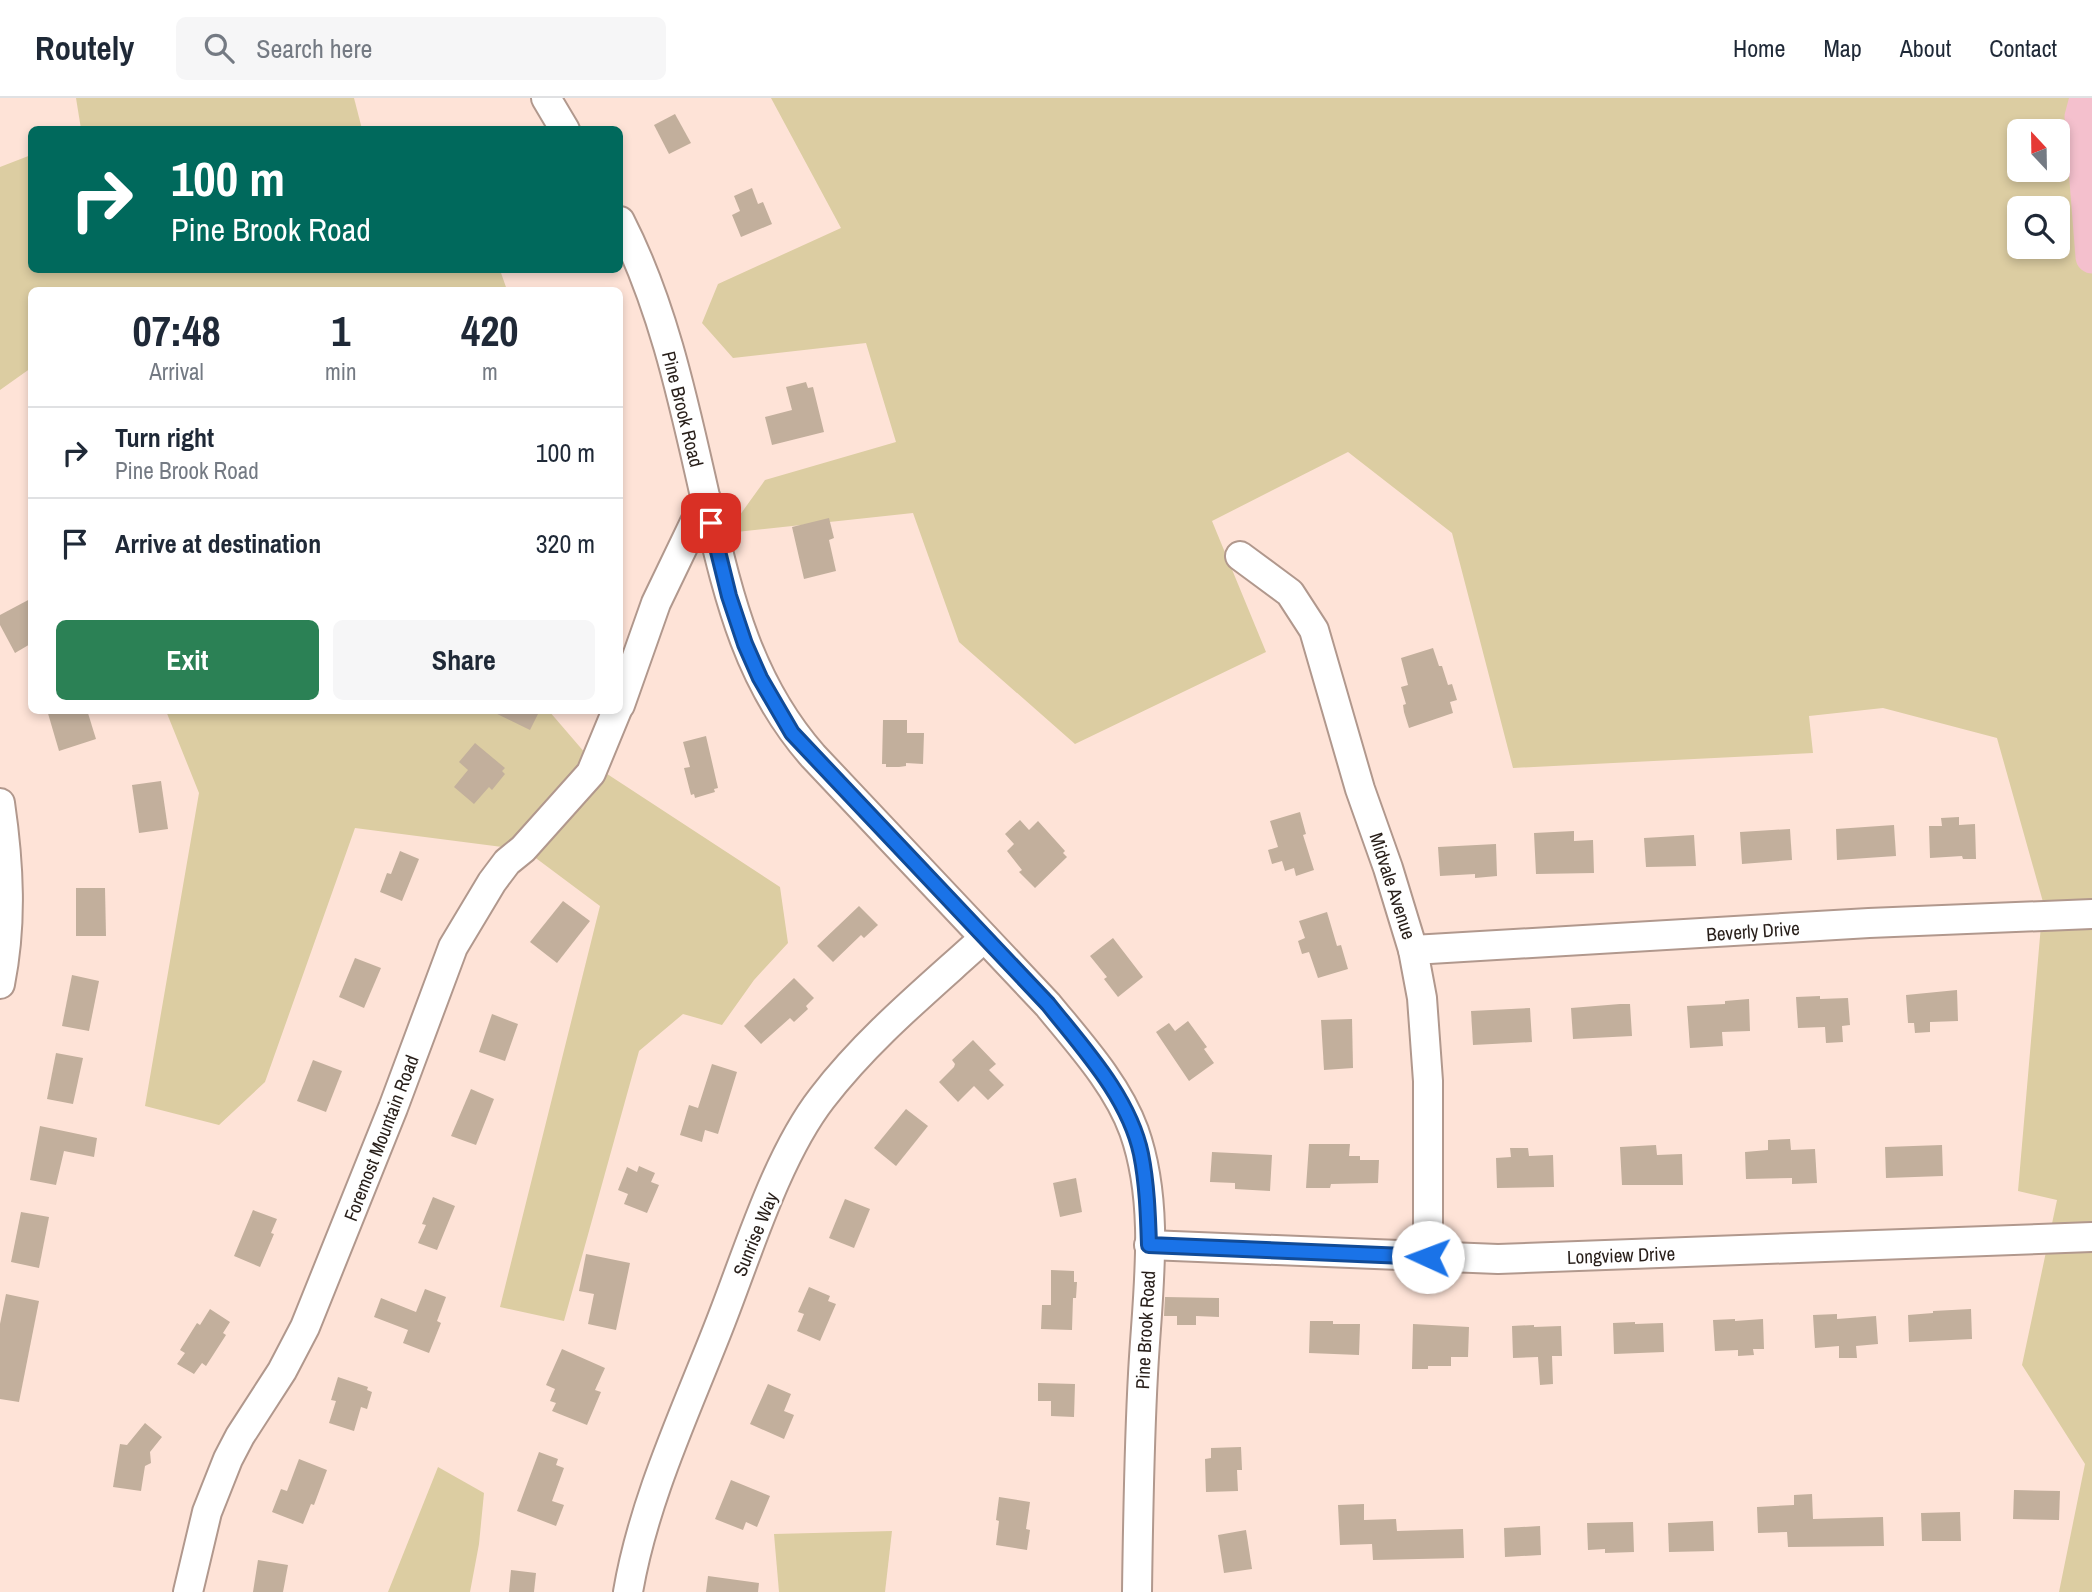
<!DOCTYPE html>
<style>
:root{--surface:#fff;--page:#f6f6f7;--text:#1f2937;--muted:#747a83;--line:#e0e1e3;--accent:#2b8155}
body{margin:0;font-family:"Archivo Narrow",sans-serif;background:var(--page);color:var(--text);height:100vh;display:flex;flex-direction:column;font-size:26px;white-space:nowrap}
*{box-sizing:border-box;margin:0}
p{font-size:23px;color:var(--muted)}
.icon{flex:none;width:38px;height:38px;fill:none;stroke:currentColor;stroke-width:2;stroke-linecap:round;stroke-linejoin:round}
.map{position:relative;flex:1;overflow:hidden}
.details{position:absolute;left:28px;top:189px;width:595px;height:427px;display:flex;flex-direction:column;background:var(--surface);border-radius:10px;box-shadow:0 4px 10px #0003}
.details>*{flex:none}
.top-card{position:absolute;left:28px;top:28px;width:595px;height:147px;border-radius:10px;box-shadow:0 4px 10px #0003;background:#00695c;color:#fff;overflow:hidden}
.needle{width:46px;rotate:338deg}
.fabs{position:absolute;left:2007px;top:21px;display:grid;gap:14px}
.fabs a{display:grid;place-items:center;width:63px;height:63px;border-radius:10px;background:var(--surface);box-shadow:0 4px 10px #0003;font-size:35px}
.pin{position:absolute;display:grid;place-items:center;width:60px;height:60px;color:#fff;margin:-30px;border-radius:14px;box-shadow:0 4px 10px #0006}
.me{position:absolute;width:77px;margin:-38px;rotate:272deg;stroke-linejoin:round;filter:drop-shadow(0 0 5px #0008)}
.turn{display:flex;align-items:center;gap:24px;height:147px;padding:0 28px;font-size:32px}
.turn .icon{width:91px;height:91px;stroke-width:2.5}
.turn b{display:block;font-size:49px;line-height:60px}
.eta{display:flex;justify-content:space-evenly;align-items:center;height:119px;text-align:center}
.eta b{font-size:42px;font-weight:700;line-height:49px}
.button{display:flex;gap:14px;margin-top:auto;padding:14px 28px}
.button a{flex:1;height:80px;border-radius:10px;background:var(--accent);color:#fff;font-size:28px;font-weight:700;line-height:80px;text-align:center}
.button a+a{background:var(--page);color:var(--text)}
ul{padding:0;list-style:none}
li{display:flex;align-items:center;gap:21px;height:91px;padding:0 28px;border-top:2px solid var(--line)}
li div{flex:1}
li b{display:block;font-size:26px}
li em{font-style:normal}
header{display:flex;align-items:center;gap:42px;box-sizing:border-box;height:98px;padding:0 35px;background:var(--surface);border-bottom:2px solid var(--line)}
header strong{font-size:33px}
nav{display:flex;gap:38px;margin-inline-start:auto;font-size:24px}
.search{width:490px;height:63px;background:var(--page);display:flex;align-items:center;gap:18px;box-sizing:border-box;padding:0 24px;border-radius:10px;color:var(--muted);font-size:26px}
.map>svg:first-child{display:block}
</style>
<header>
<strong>Routely</strong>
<div class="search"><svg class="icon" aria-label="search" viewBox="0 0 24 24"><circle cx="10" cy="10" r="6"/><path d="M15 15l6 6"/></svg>Search here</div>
<nav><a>Home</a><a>Map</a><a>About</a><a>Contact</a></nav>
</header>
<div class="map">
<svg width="2092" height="1494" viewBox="0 0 2092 1494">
<rect width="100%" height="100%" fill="#fee3d7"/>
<g fill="#dccda2" fill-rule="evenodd">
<polygon points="76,0 354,0 362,31 81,31"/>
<path d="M771 0H2092V1494H2059L2085 1366 2022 1267 2057 1102 2018 1093 2043 804 1997 640 1883 610 1809 618 1813 655 1513 670 1452 435 1348 354 1212 423 1266 554 1075 646 959 544 913 415 727 435 765 382 896 344 866 245 733 260 702 225 718 186 841 130ZM2020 33H2058V72H2020ZM2020 110H2058V149H2020Z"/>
<polygon points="31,57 32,172 500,172 507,192 32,192 31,270 0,292 0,69"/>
<polygon points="166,613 549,613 598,670 780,789 788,845 754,882 722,927 683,916 639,953 564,1223 500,1209 600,808 525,752 355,730 265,984 219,1027 145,1008 199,695"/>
<polygon points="438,1369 484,1395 479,1446 470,1494 388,1494"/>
<polygon points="892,1433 885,1494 779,1494 774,1436"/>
</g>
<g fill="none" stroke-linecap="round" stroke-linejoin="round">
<polyline stroke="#f4c0cd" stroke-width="33" points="2086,0 2081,19 2092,159"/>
</g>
<g fill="#c2af9c">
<polygon points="675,16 691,45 669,56 654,27"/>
<polygon points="752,90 758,106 763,104 772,126 741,139 732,117 740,113 734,98"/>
<polygon points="806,284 808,290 813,289 824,334 772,347 765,319 792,312 786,289"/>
<polygon points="829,420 834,440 829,442 836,473 804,481 792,429"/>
<polygon points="32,500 32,545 15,555 0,527 0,517"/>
<polygon points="1433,550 1439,568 1442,568 1448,587 1452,586 1457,602 1450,604 1453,615 1409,630 1404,614 1403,607 1406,606 1401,589 1408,587 1401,560"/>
<polygon points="47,612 87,612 96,641 59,653"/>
<polygon points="489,612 540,612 530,632"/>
<polygon points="883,622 907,622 907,635 924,635 923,666 906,665 906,668 899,669 886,669 886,666 882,666"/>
<polygon points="706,638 718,690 714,691 715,694 695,700 694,696 691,697 684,670 690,669 683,644"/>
<polygon points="475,645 505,670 502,673 505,676 492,692 489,689 474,706 454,689 468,672 459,664"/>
<polygon points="161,683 168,731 139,735 132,687"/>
<polygon points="1300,714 1306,736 1303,737 1314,772 1296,778 1294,770 1285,773 1282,763 1272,766 1268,752 1278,749 1270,723"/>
<polygon points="1959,719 1959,727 1975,726 1976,761 1963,761 1962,758 1930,760 1929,728 1942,728 1941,720"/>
<polygon points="1020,722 1029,732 1038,723 1065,753 1063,755 1067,759 1035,790 1019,774 1022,772 1007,753 1014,746 1005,736"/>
<polygon points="1894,727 1896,758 1837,762 1836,731"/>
<polygon points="1790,731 1792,762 1742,766 1740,734"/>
<polygon points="1574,733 1574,743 1593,742 1594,775 1536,776 1534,735"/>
<polygon points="1694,737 1696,768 1646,769 1644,740"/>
<polygon points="1496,746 1497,778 1475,780 1475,776 1440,778 1438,749"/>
<polygon points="400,753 419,761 402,803 380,794 387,775 391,776"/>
<polygon points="76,790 105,790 106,838 76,838"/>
<polygon points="563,803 590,823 557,865 530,844"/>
<polygon points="859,808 878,827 864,840 861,837 833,864 817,848"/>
<polygon points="1327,814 1337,848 1341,847 1348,871 1318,880 1309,854 1302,856 1298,843 1305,840 1299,823"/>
<polygon points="1113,840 1143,879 1118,899 1104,881 1107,879 1090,858"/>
<polygon points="355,860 381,870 364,910 339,899"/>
<polygon points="72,877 99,883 89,933 62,928"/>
<polygon points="794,880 814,900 806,908 808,911 794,924 790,920 761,946 744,928"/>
<polygon points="1957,892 1958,923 1930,924 1930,934 1915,935 1914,925 1908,925 1906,897"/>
<polygon points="1820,898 1820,901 1848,900 1850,927 1842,928 1843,944 1826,945 1825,929 1798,930 1796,899"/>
<polygon points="1749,901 1750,933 1722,934 1723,948 1690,950 1687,908 1725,906 1725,903"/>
<polygon points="1620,906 1630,906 1632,938 1573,941 1571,910"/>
<polygon points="1530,910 1532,944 1473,947 1471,913"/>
<polygon points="492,916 518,926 505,963 479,954"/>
<polygon points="1352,921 1353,970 1324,972 1321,922"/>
<polygon points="1188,923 1207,949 1204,951 1214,965 1189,983 1156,934 1169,925 1175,933"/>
<polygon points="973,942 996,966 989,972 1004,987 988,1002 974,988 958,1004 939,984 954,969 955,966 952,962"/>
<polygon points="56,955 83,960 73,1006 47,1001"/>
<polygon points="313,962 342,973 326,1014 297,1003"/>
<polygon points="712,966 737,974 718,1036 705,1032 702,1044 680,1037 689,1007 698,1010"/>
<polygon points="471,991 494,1001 476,1047 451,1038"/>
<polygon points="906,1011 928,1028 896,1068 874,1050"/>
<polygon points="40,1028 97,1040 94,1059 64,1053 56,1087 30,1082"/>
<polygon points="1790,1041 1791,1052 1815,1051 1817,1085 1792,1086 1792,1080 1746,1081 1745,1054 1768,1052 1768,1042"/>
<polygon points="1309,1046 1350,1046 1349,1058 1360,1058 1360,1062 1379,1062 1378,1085 1331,1086 1330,1090 1306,1090"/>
<polygon points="1656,1047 1657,1057 1682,1056 1683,1087 1622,1087 1620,1049"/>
<polygon points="1942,1047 1943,1078 1886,1080 1885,1049"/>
<polygon points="1510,1050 1528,1050 1529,1058 1553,1057 1554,1089 1497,1090 1496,1060 1511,1059"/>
<polygon points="1212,1054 1272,1057 1270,1093 1235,1091 1235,1085 1210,1084"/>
<polygon points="639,1068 655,1075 651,1084 659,1087 647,1115 624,1106 628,1096 618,1092 627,1069 637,1074"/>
<polygon points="1076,1080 1082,1114 1060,1119 1053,1085"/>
<polygon points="433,1099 455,1108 437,1152 418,1145 426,1127 422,1126"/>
<polygon points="845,1101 870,1111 854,1150 829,1140"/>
<polygon points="253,1112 277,1121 271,1135 274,1136 260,1169 234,1158"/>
<polygon points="21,1114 49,1119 39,1170 11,1164"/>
<polygon points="586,1156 630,1165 616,1232 588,1226 594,1196 579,1193"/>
<polygon points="1051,1172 1074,1173 1074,1184 1077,1184 1076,1200 1073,1200 1072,1232 1041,1231 1042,1207 1051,1207"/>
<polygon points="809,1189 830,1198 828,1203 836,1206 820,1243 797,1233 804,1216 798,1214"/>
<polygon points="425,1191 446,1199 437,1223 441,1225 429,1255 403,1245 408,1232 374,1219 381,1200 416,1214"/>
<polygon points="6,1196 39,1203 19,1304 0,1301 0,1226"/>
<polygon points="1165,1199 1219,1200 1219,1219 1196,1218 1196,1227 1177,1227 1177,1218 1164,1218"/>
<polygon points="210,1211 230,1224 223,1235 226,1237 206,1268 202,1265 194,1276 177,1266 185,1255 180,1252 197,1225 200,1227"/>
<polygon points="1971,1211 1972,1241 1909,1244 1908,1217 1933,1215 1933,1213"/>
<polygon points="1837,1216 1837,1221 1876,1218 1878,1246 1856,1248 1857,1260 1839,1260 1839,1248 1815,1250 1813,1217"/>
<polygon points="1735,1221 1735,1223 1763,1221 1764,1251 1753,1251 1754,1257 1738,1258 1738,1252 1715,1253 1713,1222"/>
<polygon points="1310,1223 1333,1223 1333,1226 1360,1226 1359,1257 1309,1255"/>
<polygon points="1635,1224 1635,1226 1663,1225 1664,1254 1614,1256 1613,1225"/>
<polygon points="1413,1226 1469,1229 1468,1259 1451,1259 1451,1268 1428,1268 1428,1271 1412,1271"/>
<polygon points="1534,1227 1534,1229 1561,1228 1562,1258 1552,1258 1553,1286 1540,1287 1538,1259 1513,1260 1512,1228"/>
<polygon points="562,1251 605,1270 595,1292 601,1294 587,1327 552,1313 556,1305 550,1303 555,1291 546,1287"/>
<polygon points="338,1279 368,1289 367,1292 372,1294 367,1311 361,1309 354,1333 329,1325 336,1303 331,1302"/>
<polygon points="1038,1285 1075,1286 1074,1319 1051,1318 1051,1303 1038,1303"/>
<polygon points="768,1286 791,1296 784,1313 794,1317 784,1341 750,1326"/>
<polygon points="145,1325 162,1339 150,1354 151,1365 145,1368 141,1393 113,1389 120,1346 127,1347"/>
<polygon points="1241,1349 1242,1372 1237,1372 1238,1393 1206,1394 1205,1361 1211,1360 1211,1350"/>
<polygon points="539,1354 558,1361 556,1367 564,1370 552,1403 564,1407 556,1428 517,1413"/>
<polygon points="299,1361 327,1372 314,1407 311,1406 303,1426 272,1414 281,1391 287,1393"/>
<polygon points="731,1382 770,1398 757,1429 746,1424 743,1432 715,1421"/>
<polygon points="2014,1392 2060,1393 2059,1422 2013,1421"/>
<polygon points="1812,1396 1813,1421 1883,1419 1884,1448 1788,1449 1787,1434 1758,1435 1757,1409 1794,1407 1794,1397"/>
<polygon points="999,1399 1030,1404 1026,1431 1030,1432 1027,1452 996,1447 999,1423 996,1422"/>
<polygon points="1364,1406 1364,1422 1396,1421 1397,1433 1463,1431 1464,1460 1373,1462 1372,1446 1340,1447 1338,1407"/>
<polygon points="1960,1414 1961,1443 1922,1443 1921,1415"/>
<polygon points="1713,1423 1714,1453 1669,1454 1668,1425"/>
<polygon points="1633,1424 1634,1454 1605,1455 1605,1451 1588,1452 1587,1425"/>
<polygon points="1540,1428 1541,1457 1505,1459 1504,1430"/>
<polygon points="1246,1432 1252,1471 1224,1475 1218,1437"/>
<polygon points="258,1462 288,1467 283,1494 253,1494"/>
<polygon points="511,1472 536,1475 534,1494 509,1494"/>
<polygon points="708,1478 759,1485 758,1494 706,1494"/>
</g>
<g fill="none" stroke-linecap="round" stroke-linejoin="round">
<defs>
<g id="minor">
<polyline points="546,0 565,32"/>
<path d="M620 123C665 211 685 311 707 407 729 500 748 584 813 658L1048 907C1079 945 1117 986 1134 1033 1161 1109 1147 1197 1143 1276 1139 1349 1138 1421 1137 1494"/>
<polyline points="1240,458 1290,495 1314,532 1360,691 1388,770 1413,852 1422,900 1428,983 1428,1159"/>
<polyline points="620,607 656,505 706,401"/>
<path d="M0 705C9 766 12 826 0 886"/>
<polyline points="1413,852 1869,825 2092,816"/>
<polyline points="1149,1147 1498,1161 2092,1139"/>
<polyline points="188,1494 207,1414 228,1361 240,1338 282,1273 305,1229 393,1010 453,849 492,784 507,764 523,751 591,675 617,612"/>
<path d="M628 1494C644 1400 687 1311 721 1223 748 1154 777 1058 822 1000 868 940 928 891 984 840"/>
</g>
</defs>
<use href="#minor" stroke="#b1988d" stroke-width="32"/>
<use href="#minor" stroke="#fff" stroke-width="28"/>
</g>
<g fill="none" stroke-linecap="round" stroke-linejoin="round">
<defs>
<path id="route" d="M711 425 729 498 745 546 760 580 792 635 1048 906C1083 950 1129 999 1141 1056 1147 1086 1148 1117 1149 1147L1428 1159"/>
</defs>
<use href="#route" stroke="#114b97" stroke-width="18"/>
<use href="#route" stroke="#1a73e8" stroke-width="12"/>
</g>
<g text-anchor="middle" stroke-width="5" stroke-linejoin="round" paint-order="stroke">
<g font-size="19" fill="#271e19" stroke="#fff">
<text transform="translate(683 311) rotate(76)" y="7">Pine Brook Road</text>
<text transform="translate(1393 788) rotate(72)" y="7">Midvale Avenue</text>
<text transform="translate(1753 833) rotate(-4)" y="7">Beverly Drive</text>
<text transform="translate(381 1040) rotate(-69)" y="7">Foremost Mountain Road</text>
<text transform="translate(755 1136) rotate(-68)" y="7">Sunrise Way</text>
<text transform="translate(1621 1157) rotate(-2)" y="7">Longview Drive</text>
<text transform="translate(1145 1232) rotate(-87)" y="7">Pine Brook Road</text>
</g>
</g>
</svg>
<div class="fabs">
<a><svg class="needle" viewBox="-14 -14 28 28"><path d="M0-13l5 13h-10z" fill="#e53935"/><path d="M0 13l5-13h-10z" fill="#747a83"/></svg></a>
<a><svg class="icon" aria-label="search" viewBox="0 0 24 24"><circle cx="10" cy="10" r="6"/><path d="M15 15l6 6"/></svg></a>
</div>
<div class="pin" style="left:711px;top:425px;background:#d93025"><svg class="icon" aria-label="arrive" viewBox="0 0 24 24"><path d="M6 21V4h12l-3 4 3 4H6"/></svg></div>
<svg class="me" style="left:1428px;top:1159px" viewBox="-20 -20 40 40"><circle r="19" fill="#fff"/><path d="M0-13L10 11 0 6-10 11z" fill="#1a73e8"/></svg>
<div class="top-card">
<div class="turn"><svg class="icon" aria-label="right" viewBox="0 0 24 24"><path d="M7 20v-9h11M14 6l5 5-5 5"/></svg><div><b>100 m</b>Pine Brook Road</div></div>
</div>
<section class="details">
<div class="eta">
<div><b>07:48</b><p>Arrival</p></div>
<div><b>1</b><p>min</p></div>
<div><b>420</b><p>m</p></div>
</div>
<ul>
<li><svg class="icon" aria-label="right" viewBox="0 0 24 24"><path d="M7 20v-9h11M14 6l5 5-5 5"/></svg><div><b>Turn right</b><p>Pine Brook Road</p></div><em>100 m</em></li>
<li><svg class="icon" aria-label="arrive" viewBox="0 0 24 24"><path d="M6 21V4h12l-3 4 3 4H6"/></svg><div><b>Arrive at destination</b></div><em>320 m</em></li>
</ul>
<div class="button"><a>Exit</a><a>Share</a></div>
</section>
</div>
